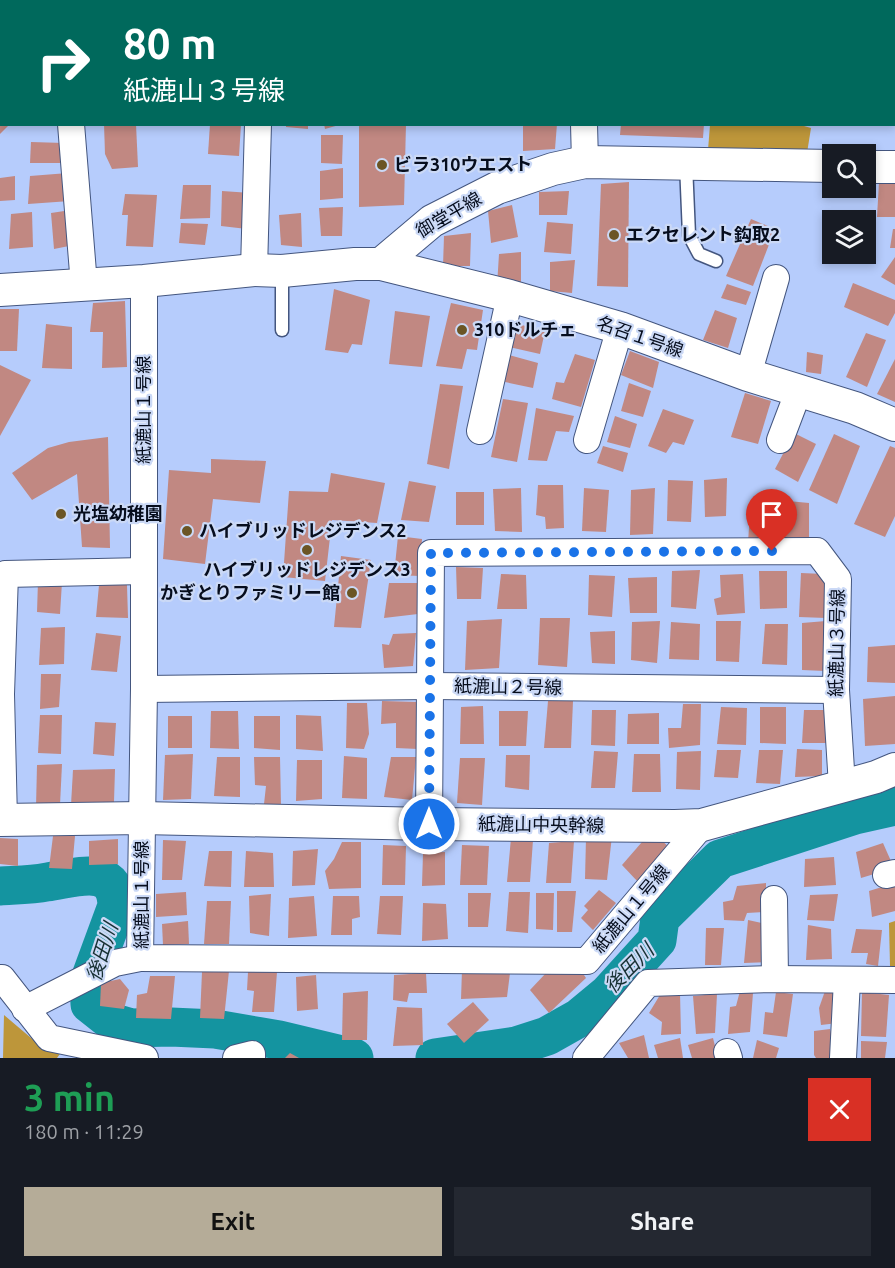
<!DOCTYPE html>
<meta charset="utf-8">
<style>
:root{--surface:#171b24;--page:#242831;--text:#f1f3f6;--muted:#9ea1a6;--accent:#b5ac98}
body{margin:0;font-family:Ubuntu,"Noto Sans JP",sans-serif;background:var(--page);color:var(--text);height:100vh;display:flex;flex-direction:column;font-size:22px;white-space:nowrap}
*{box-sizing:border-box;margin:0}
p{font-size:20px;color:var(--muted)}
.icon{flex:none;width:33px;height:33px;fill:none;stroke:currentColor;stroke-width:2;stroke-linecap:round;stroke-linejoin:round}
.map{position:relative;height:1058px;overflow:hidden}
.drawer{display:flex;flex-direction:column;background:var(--surface);flex:1}
.drawer>*{flex:none}
.banner{position:absolute;left:0px;top:0px;width:896px;height:126px;box-shadow:0 3px 9px #0003;background:#00695c;color:#fff;overflow:hidden}
.tools{position:absolute;left:822px;top:144px;display:grid;gap:12px}
.tools a{display:grid;place-items:center;width:54px;height:54px;border-radius:0px;background:var(--surface);box-shadow:0 3px 9px #0003;font-size:30px}
.pin{position:absolute;display:grid;place-items:center;width:51px;height:51px;color:#fff;margin:-62px -26px;border-radius:50% 50% 50% 0;rotate:-45deg;box-shadow:0 0 6px #0007}
.pin .icon{rotate:45deg}
.me{position:absolute;width:66px;margin:-33px;rotate:0deg;stroke-linejoin:round;filter:drop-shadow(0 0 4px #0008)}
.turn{display:flex;align-items:center;gap:21px;height:126px;padding:0 24px;font-size:27px}
.turn .icon{width:78px;height:78px;stroke-width:2.5}
.turn b{display:block;font-size:42px;line-height:51px}
.round{display:grid;place-items:center;flex:none;width:63px;height:63px;border-radius:0px;background:var(--page)}
.head{display:flex;align-items:center;justify-content:space-between;height:102px;padding:0 24px}
h1{font-size:36px;font-weight:700;line-height:45px;color:#1e9e55}
.primary-button{display:flex;gap:12px;margin-top:auto;padding:12px 24px}
.primary-button a{flex:1;height:69px;border-radius:0px;background:var(--accent);color:#111;font-size:24px;font-weight:700;line-height:69px;text-align:center}
.primary-button a+a{background:var(--page);color:var(--text)}
.map>svg:first-child{display:block}
</style>
<div class="map">
<svg width="895" height="1058" viewBox="0 0 895 1058">
<rect width="100%" height="100%" fill="#b6ccfc"/>
<g fill="#bd963a">
<polygon points="797,124 811,128 807,153 708,150 710,125"/>
<polygon points="895,921 895,966 890,966 889,923"/>
<polygon points="4,1015 37,1043 62,1051 57,1058 3,1058"/>
</g>
<g fill="none" stroke-linecap="round" stroke-linejoin="round">
<g stroke="#1494a0" stroke-width="39">
<path d="M0 886C16 885 32 885 47 882 73 879 116 861 117 906L89 982 90 1004 114 1023 131 1028 171 1027 215 1029 279 1040 354 1058"/>
<polyline points="435,1058 516,1046 547,1036 579,1018 608,994 657,940 660,918 720,859 855,815 895,806"/>
</g>
</g>
<g fill="#c18882">
<polygon points="0,124 10,124 0,134"/>
<polygon points="104,124 136,124 138,167 112,169 105,154"/>
<polygon points="210,124 241,124 239,156 208,154"/>
<polygon points="286,124 308,124 308,129 286,127"/>
<polygon points="324,124 339,124 339,125 325,129"/>
<polygon points="359,124 406,124 404,205 359,207"/>
<polygon points="523,124 557,124 555,149 523,151"/>
<polygon points="621,124 704,124 703,138 620,135"/>
<polygon points="321,135 343,135 342,164 321,163"/>
<polygon points="31,142 64,143 66,163 30,163"/>
<polygon points="343,168 343,198 320,200 320,171"/>
<polygon points="68,173 70,201 28,204 30,176"/>
<polygon points="15,176 15,200 0,201 0,178"/>
<polygon points="629,182 628,287 597,286 601,184"/>
<polygon points="879,182 895,183 895,217 877,217"/>
<polygon points="183,185 211,185 210,218 180,219"/>
<polygon points="222,191 251,193 247,229 221,226"/>
<polygon points="569,191 567,215 539,215 539,192"/>
<polygon points="125,194 157,195 153,247 126,246 128,215 122,215"/>
<polygon points="512,205 518,237 491,243 488,211"/>
<polygon points="343,207 342,236 321,236 319,208"/>
<polygon points="71,210 74,245 54,249 51,213"/>
<polygon points="32,212 33,247 9,249 11,214"/>
<polygon points="301,213 302,247 281,245 279,215"/>
<polygon points="840,213 861,215 861,220 839,220"/>
<polygon points="751,219 775,229 753,286 726,276"/>
<polygon points="547,222 573,224 571,254 544,252"/>
<polygon points="181,223 208,224 205,245 179,243"/>
<polygon points="893,229 895,229 895,248 890,248"/>
<polygon points="471,233 470,266 443,266 444,236"/>
<polygon points="521,252 521,286 497,286 499,254"/>
<polygon points="895,257 895,285 881,277"/>
<polygon points="575,260 572,293 550,291 550,262"/>
<polygon points="853,283 895,300 895,313 888,326 844,307"/>
<polygon points="727,284 751,292 746,305 721,298"/>
<polygon points="334,289 370,300 362,345 352,344 348,353 325,350"/>
<polygon points="125,301 127,367 102,368 103,332 90,332 93,303"/>
<polygon points="451,303 483,310 477,350 467,349 462,369 436,366"/>
<polygon points="0,309 19,309 17,351 0,351"/>
<polygon points="715,310 737,318 728,348 703,340"/>
<polygon points="395,311 430,316 422,367 389,364"/>
<polygon points="514,323 545,331 540,354 509,347"/>
<polygon points="46,324 72,327 72,369 42,368"/>
<polygon points="866,333 886,340 867,387 846,377"/>
<polygon points="630,351 659,362 653,388 621,375"/>
<polygon points="807,352 823,355 821,374 806,372"/>
<polygon points="575,354 595,360 581,407 552,399 556,382 564,383"/>
<polygon points="509,355 538,363 533,388 505,382"/>
<polygon points="895,359 895,402 877,394"/>
<polygon points="0,365 31,380 0,436"/>
<polygon points="629,383 651,391 643,417 621,411"/>
<polygon points="440,384 463,386 449,469 427,464"/>
<polygon points="745,393 771,401 758,444 731,437"/>
<polygon points="503,399 528,403 517,462 491,457"/>
<polygon points="536,408 574,416 569,432 556,431 547,461 528,460"/>
<polygon points="663,409 694,420 684,445 673,442 666,453 648,446"/>
<polygon points="615,416 637,424 630,448 607,442"/>
<polygon points="794,433 816,444 798,482 775,469"/>
<polygon points="834,434 860,446 837,504 809,490"/>
<polygon points="108,437 110,548 82,547 77,474 32,500 12,473 48,448 69,442"/>
<polygon points="603,446 628,453 623,472 597,463"/>
<polygon points="890,446 895,448 895,516 885,537 854,524"/>
<polygon points="211,459 266,461 260,503 213,499 205,564 163,559 169,470 211,473"/>
<polygon points="331,473 385,483 377,523 332,520 325,581 283,577 289,491 328,492"/>
<polygon points="727,478 726,516 705,517 704,480"/>
<polygon points="668,480 693,481 691,522 667,521"/>
<polygon points="409,481 436,486 429,522 401,520"/>
<polygon points="538,485 563,485 564,528 546,529 545,517 536,515"/>
<polygon points="521,488 522,532 495,531 493,489"/>
<polygon points="584,488 609,490 606,532 582,531"/>
<polygon points="655,488 653,534 630,535 631,490"/>
<rect x="456" y="492" width="28" height="33"/>
<polygon points="773,499 769,541 748,542 751,500"/>
<polygon points="788,501 809,503 809,542 783,543"/>
<polygon points="398,536 422,539 420,576 394,575"/>
<polygon points="341,556 371,560 361,628 334,627"/>
<polygon points="456,567 483,568 481,599 457,599"/>
<polygon points="700,570 696,609 671,607 672,571"/>
<polygon points="759,571 787,571 787,608 760,609"/>
<polygon points="801,573 824,574 826,618 799,617"/>
<polygon points="501,574 526,575 527,609 497,609"/>
<polygon points="743,574 745,613 717,615 714,599 721,597 720,575"/>
<polygon points="589,575 615,576 612,617 588,615"/>
<polygon points="657,577 657,613 630,613 628,578"/>
<polygon points="38,580 62,582 60,614 37,612"/>
<polygon points="389,583 418,583 418,614 384,618"/>
<polygon points="99,585 127,585 128,618 96,617"/>
<polygon points="540,618 570,618 567,667 538,665"/>
<polygon points="502,619 499,668 465,670 467,621"/>
<polygon points="660,621 657,663 631,660 632,622"/>
<polygon points="716,621 741,621 739,662 716,661"/>
<polygon points="826,621 825,671 802,670 802,623"/>
<polygon points="671,622 700,624 699,660 669,659"/>
<polygon points="765,624 788,624 787,665 762,664"/>
<polygon points="65,627 64,664 39,665 41,628"/>
<polygon points="615,631 615,664 592,663 590,632"/>
<polygon points="96,633 121,636 117,672 91,670"/>
<polygon points="416,633 413,666 384,668 382,644 389,645 393,634"/>
<polygon points="895,645 895,683 867,682 868,647"/>
<polygon points="41,674 61,674 59,707 40,709"/>
<polygon points="895,696 895,744 865,746 863,699"/>
<polygon points="382,701 418,702 418,749 396,748 396,723 381,724"/>
<polygon points="548,701 573,701 571,748 544,748"/>
<polygon points="347,703 367,703 369,734 364,749 346,748"/>
<polygon points="683,704 701,704 700,745 669,748 668,728 681,728"/>
<polygon points="483,706 484,744 460,744 461,707"/>
<polygon points="721,707 747,708 746,745 717,744"/>
<polygon points="760,707 786,707 786,744 760,743"/>
<polygon points="592,710 616,710 615,746 591,745"/>
<polygon points="804,710 825,710 828,743 802,743"/>
<polygon points="211,711 238,711 239,749 210,748"/>
<polygon points="499,711 528,711 526,746 499,746"/>
<polygon points="659,713 659,744 627,744 628,714"/>
<polygon points="40,715 62,715 61,754 38,753"/>
<polygon points="296,715 321,716 323,751 296,749"/>
<rect x="168" y="716" width="24" height="32"/>
<polygon points="254,716 280,716 280,750 254,748"/>
<polygon points="95,722 116,723 114,756 93,754"/>
<polygon points="797,749 822,750 822,776 795,777"/>
<polygon points="717,750 741,750 738,778 714,777"/>
<polygon points="759,750 783,750 780,784 756,783"/>
<polygon points="594,751 618,752 615,788 591,788"/>
<polygon points="701,751 700,790 676,789 677,752"/>
<polygon points="193,754 191,799 163,800 165,755"/>
<polygon points="634,754 660,754 661,792 632,792"/>
<polygon points="506,755 530,755 529,790 505,787"/>
<polygon points="344,756 367,758 367,799 342,798"/>
<polygon points="217,757 240,757 240,797 214,796"/>
<polygon points="254,757 280,757 281,805 264,804 266,786 255,785"/>
<polygon points="391,757 416,757 412,800 384,797"/>
<polygon points="460,758 485,758 482,805 457,803"/>
<polygon points="297,760 322,760 322,799 296,801"/>
<polygon points="62,764 60,805 36,807 37,765"/>
<polygon points="115,769 114,802 71,805 73,770"/>
<polygon points="53,836 75,836 72,869 49,868"/>
<polygon points="612,836 607,880 585,879 586,838"/>
<polygon points="657,836 671,849 639,883 622,865 642,842"/>
<polygon points="0,838 18,839 18,866 0,864"/>
<polygon points="511,838 533,840 530,882 507,882"/>
<polygon points="118,839 118,864 89,865 89,841"/>
<polygon points="163,840 186,841 182,880 162,880"/>
<polygon points="574,841 571,883 546,883 549,843"/>
<polygon points="342,842 361,842 361,888 329,889 325,871 334,859"/>
<polygon points="883,843 894,868 861,878 856,852"/>
<polygon points="383,845 406,846 405,885 382,885"/>
<polygon points="462,845 489,846 487,885 460,885"/>
<polygon points="318,849 315,885 292,886 293,851"/>
<polygon points="209,851 232,851 231,887 204,886"/>
<polygon points="246,851 273,853 274,887 244,887"/>
<polygon points="445,852 445,885 422,886 423,853"/>
<polygon points="834,857 836,885 804,887 805,859"/>
<polygon points="766,883 766,912 747,913 744,921 724,920 723,902 733,900 737,886"/>
<polygon points="895,883 895,911 872,917 869,891"/>
<polygon points="599,890 616,903 593,930 581,918 588,910 584,906"/>
<polygon points="557,891 576,891 572,932 557,932"/>
<polygon points="186,892 187,915 156,917 156,894"/>
<polygon points="509,892 530,892 528,933 506,931"/>
<polygon points="468,893 491,893 488,927 468,927"/>
<polygon points="536,893 554,893 553,930 536,929"/>
<polygon points="271,894 269,936 250,933 249,896"/>
<polygon points="838,894 834,921 807,920 810,895"/>
<polygon points="314,896 317,936 288,938 289,898"/>
<polygon points="333,896 359,896 360,917 352,919 352,935 331,935"/>
<polygon points="380,896 403,896 401,935 377,934"/>
<polygon points="207,901 231,901 229,944 204,944"/>
<polygon points="423,903 446,904 448,939 422,941"/>
<polygon points="748,920 766,924 767,962 744,963"/>
<polygon points="188,921 189,944 163,945 162,924"/>
<polygon points="808,925 831,929 832,959 806,960"/>
<polygon points="706,928 724,928 721,965 705,965"/>
<polygon points="856,929 882,930 878,966 866,964 868,953 851,953"/>
<polygon points="580,969 586,978 549,1013 530,990 546,973"/>
<polygon points="462,970 510,973 507,997 461,999"/>
<polygon points="229,971 224,1019 200,1018 202,972"/>
<polygon points="248,972 277,972 274,1012 252,1012 254,991 247,990"/>
<polygon points="426,973 427,993 409,993 407,1002 393,1000 394,975"/>
<polygon points="316,975 318,1009 297,1011 296,977"/>
<polygon points="150,976 175,976 171,1019 136,1018 137,995 147,993"/>
<polygon points="120,979 129,990 124,1009 100,1006 101,983"/>
<polygon points="663,990 680,993 681,1034 661,1035 662,1022 649,1013"/>
<polygon points="368,991 367,1040 342,1040 343,993"/>
<polygon points="740,991 753,993 750,1032 728,1034 730,1007 736,1006"/>
<polygon points="825,991 835,994 838,1023 821,1025 819,1008"/>
<polygon points="776,992 793,994 787,1037 763,1034 765,1012 773,1013"/>
<polygon points="862,992 889,995 886,1037 861,1036"/>
<polygon points="717,994 715,1033 696,1034 693,996"/>
<polygon points="473,1002 489,1020 464,1043 447,1024"/>
<polygon points="397,1007 422,1008 423,1045 393,1046"/>
<polygon points="830,1029 836,1058 816,1058 814,1055 814,1031"/>
<polygon points="644,1035 649,1058 628,1058 619,1043"/>
<polygon points="680,1038 683,1058 658,1058 654,1045"/>
<polygon points="713,1038 718,1058 692,1058 688,1045"/>
<polygon points="757,1040 779,1048 776,1058 753,1058"/>
<polygon points="861,1041 887,1042 885,1058 861,1058"/>
<polygon points="290,1053 299,1058 285,1058"/>
</g>
<g fill="none" stroke-linecap="round" stroke-linejoin="round">
<defs>
<g id="service">
<polyline points="686,164 689,235 699,254 716,261"/>
<polyline points="282,272 282,330"/>
</g>
<g id="minor">
<polyline points="261,2 261,0"/>
<polyline points="579,2 579,0"/>
<polyline points="71,124 84,285"/>
<polyline points="584,124 585,162"/>
<polyline points="254,270 258,124"/>
<polyline points="144,281 144,689 140,958 587,961 702,825"/>
<polyline points="748,375 776,278"/>
<polyline points="480,431 510,296"/>
<polyline points="587,440 620,328"/>
<polyline points="780,440 799,390"/>
<polyline points="144,689 431,686 836,690"/>
<polyline points="4,820 1,694 5,574 144,571"/>
<polyline points="429,824 431,553 817,551 838,579 836,690 842,786"/>
<polyline points="886,875 895,873"/>
<polyline points="774,899 775,979"/>
<polyline points="0,978 2,978 49,1038 145,1058"/>
<polyline points="25,1009 115,963 140,958"/>
<polyline points="727,1052 729,1058"/>
<polyline points="236,1058 252,1054 252,1058"/>
<polyline points="586,1058 648,983 771,979 895,980"/>
<polyline points="843,1058 847,980"/>
</g>
<g id="tertiary">
<polyline points="866,167 895,167"/>
<polyline points="381,264 510,296 620,328 748,375 855,408 895,425"/>
<polyline points="0,290 144,281 254,270 282,271 355,264 381,264 432,221 497,188 553,169 585,162 832,166"/>
<polyline points="0,820 142,818 429,824 675,826 702,825 876,777 895,769"/>
</g>
<g id="primary">
<polyline points="458,0 487,2"/>
<polyline points="0,22 2,23"/>
<polyline points="894,56 895,56"/>
<polyline points="894,91 895,92"/>
</g>
</defs>
<use href="#service" stroke="#44567f" stroke-width="15"/>
<use href="#minor" stroke="#44567f" stroke-width="28"/>
<use href="#tertiary" stroke="#44567f" stroke-width="34"/>
<use href="#primary" stroke="#fff" stroke-width="36"/>
<use href="#service" stroke="#fff" stroke-width="12"/>
<use href="#minor" stroke="#fff" stroke-width="26"/>
<use href="#tertiary" stroke="#fff" stroke-width="32"/>
<use href="#primary" stroke="#a6cda7" stroke-width="33"/>
</g>
<g fill="none" stroke-linecap="round" stroke-linejoin="round">
<polyline stroke="#1a73e8" stroke-width="10" stroke-dasharray="0 18" points="429,824 431,553 772,551"/>
</g>
<g fill="#6b5525" stroke="#cbd9f6" stroke-width="2">
<circle cx="382" cy="165" r="6"/>
<circle cx="614" cy="235" r="6"/>
<circle cx="462" cy="330" r="6"/>
<circle cx="61" cy="514" r="6"/>
<circle cx="187" cy="531" r="6"/>
<circle cx="307" cy="550" r="6"/>
<circle cx="352" cy="593" r="6"/>
</g>
<g text-anchor="middle" stroke-width="4.5" stroke-linejoin="round" paint-order="stroke">
<g font-size="18" font-weight="bold" fill="#060d1d" stroke="#cbd9f6" text-anchor="start">
<text x="394" y="171">ビラ310ウエスト</text>
<text x="626" y="241">エクセレント鈎取2</text>
<text x="474" y="336">310ドルチェ</text>
<text x="73" y="520">光塩幼稚園</text>
<text x="199" y="537">ハイブリッドレジデンス2</text>
<text x="307" y="576" text-anchor="middle">ハイブリッドレジデンス3</text>
<text x="340" y="599" text-anchor="end">かぎとりファミリー館</text>
</g>
<g font-size="18" fill="#060d1d" stroke="#cbd9f6">
<text transform="translate(449 215) rotate(-30)" y="6">御堂平線</text>
<text transform="translate(640 337) rotate(19)" y="6">名召１号線</text>
<text transform="translate(144 410) rotate(-90)" y="6">紙漉山１号線</text>
<text transform="translate(837 643) rotate(-89)" y="6">紙漉山３号線</text>
<text transform="translate(508 687) rotate(1)" y="6">紙漉山２号線</text>
<text transform="translate(541 825) rotate(1)" y="6">紙漉山中央幹線</text>
<text transform="translate(142 895) rotate(-90)" y="6">紙漉山１号線</text>
<text transform="translate(631 909) rotate(-50)" y="6">紙漉山１号線</text>
</g>
<g font-size="20" font-style="italic" fill="#173033" stroke="#cbd9f6">
<text transform="translate(102 952) rotate(-72)" y="7">後田川</text>
<text transform="translate(629 968) rotate(-45)" y="7">後田川</text>
</g>
</g>
</svg>
<div class="tools">
<a><svg class="icon" aria-label="search" viewBox="0 0 24 24"><circle cx="10" cy="10" r="6"/><path d="M15 15l6 6"/></svg></a>
<a><svg class="icon" aria-label="layers" viewBox="0 0 24 24"><path d="M12 4l9 5-9 5-9-5zM3 14l9 5 9-5"/></svg></a>
</div>
<div class="pin" style="left:772px;top:551px;background:#d93025"><svg class="icon" aria-label="arrive" viewBox="0 0 24 24"><path d="M6 21V4h12l-3 4 3 4H6"/></svg></div>
<svg class="me" style="left:429px;top:824px" viewBox="-20 -20 40 40"><circle r="17" fill="#1a73e8" stroke="#fff" stroke-width="3"/><path d="M0-11L8 9 0 5-8 9z" fill="#fff"/></svg>
<div class="banner">
<div class="turn"><svg class="icon" aria-label="right" viewBox="0 0 24 24"><path d="M7 20v-9h11M14 6l5 5-5 5"/></svg><div><b>80 m</b>紙漉山３号線</div></div>
</div>
</div>
<section class="drawer">
<div class="head"><div><h1>3 min</h1><p>180 m · 11:29</p></div><a class="round" style="background:#d93025;color:#fff"><svg class="icon" aria-label="close" viewBox="0 0 24 24"><path d="M6 6l12 12M18 6L6 18"/></svg></a></div>
<div class="primary-button"><a>Exit</a><a>Share</a></div>
</section>
